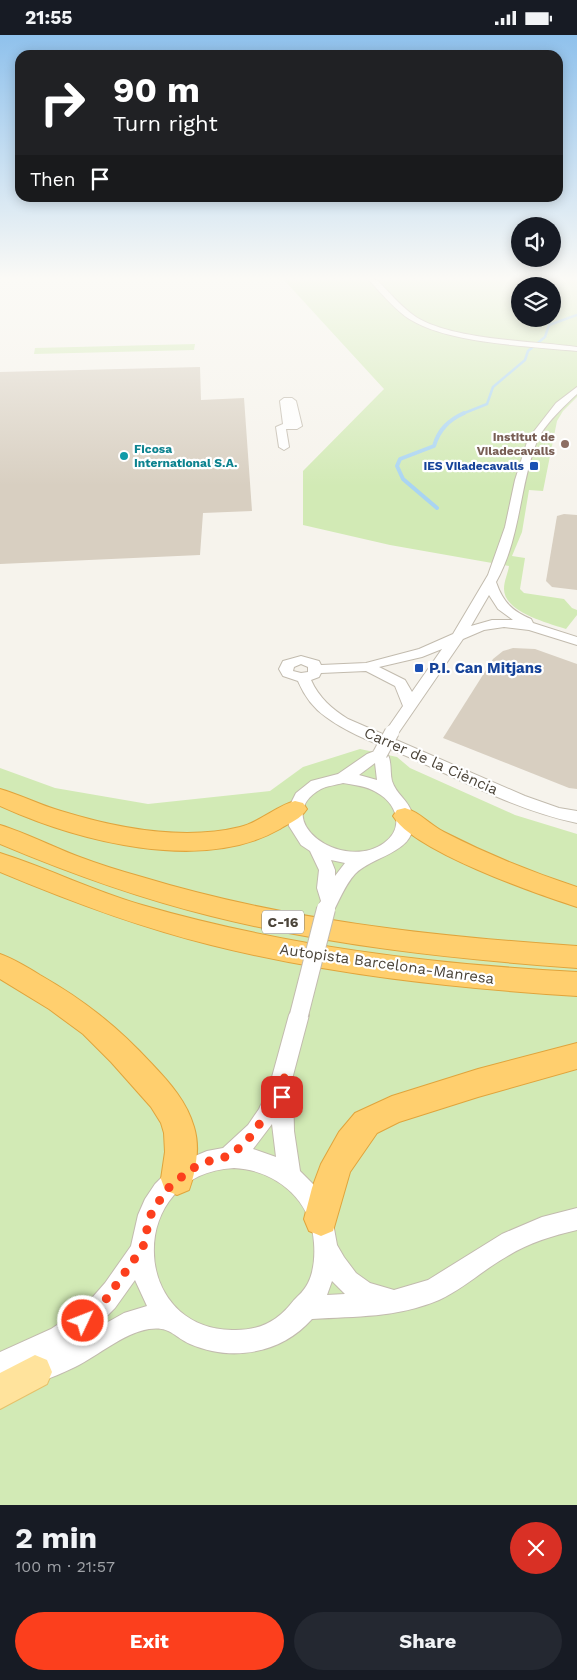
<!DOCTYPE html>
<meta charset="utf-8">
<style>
:root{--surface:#171b24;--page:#242831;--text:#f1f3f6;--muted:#9ea1a6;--accent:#fc3f1d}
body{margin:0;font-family:"Work Sans",sans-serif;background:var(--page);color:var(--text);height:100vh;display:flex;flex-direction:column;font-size:19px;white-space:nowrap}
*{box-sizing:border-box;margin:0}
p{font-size:16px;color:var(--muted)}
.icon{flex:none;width:28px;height:28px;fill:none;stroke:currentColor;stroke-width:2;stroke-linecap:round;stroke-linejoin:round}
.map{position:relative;height:1470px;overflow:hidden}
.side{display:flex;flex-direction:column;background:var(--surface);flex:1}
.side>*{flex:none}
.guide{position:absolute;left:15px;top:15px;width:548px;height:152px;border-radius:15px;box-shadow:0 2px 12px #0003;background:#202124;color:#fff;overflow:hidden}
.tools{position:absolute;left:511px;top:182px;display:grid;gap:10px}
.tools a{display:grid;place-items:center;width:50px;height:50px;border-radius:50%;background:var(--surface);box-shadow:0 2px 12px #0003;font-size:25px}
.pin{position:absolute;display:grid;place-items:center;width:42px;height:42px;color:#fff;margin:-21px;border-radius:10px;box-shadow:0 2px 8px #0006}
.me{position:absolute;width:55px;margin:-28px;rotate:47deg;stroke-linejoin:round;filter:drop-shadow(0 0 4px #0008)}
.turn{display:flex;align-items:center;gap:18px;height:105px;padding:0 15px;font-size:22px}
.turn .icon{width:65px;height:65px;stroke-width:2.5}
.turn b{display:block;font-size:35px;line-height:42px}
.then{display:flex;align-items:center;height:48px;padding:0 15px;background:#0003;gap:10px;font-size:19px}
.round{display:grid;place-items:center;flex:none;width:52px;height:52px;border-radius:26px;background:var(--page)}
.overview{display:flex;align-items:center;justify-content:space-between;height:85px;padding:0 15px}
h1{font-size:30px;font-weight:700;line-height:38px}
.primary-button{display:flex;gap:10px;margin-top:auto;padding:10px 15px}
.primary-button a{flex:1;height:58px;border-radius:30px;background:var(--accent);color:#fff;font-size:20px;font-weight:700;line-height:58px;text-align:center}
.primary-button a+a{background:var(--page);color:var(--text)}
.status{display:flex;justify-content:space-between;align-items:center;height:35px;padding:0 25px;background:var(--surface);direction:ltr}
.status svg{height:14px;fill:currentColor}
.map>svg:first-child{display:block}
</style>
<div class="status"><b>21:55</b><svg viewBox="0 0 49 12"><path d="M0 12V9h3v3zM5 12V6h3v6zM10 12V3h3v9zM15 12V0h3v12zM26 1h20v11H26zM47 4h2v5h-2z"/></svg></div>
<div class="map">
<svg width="577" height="1470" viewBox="0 0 577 1470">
<rect width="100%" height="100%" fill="#f6f3ec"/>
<g fill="#d2eab5" fill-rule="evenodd">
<path d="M284 245H577V362L563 376 557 386 543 456 529 455 522 497 512 521 525 523 520 554 524 558 564 564 572 573 577 575V580L566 594C548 588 504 577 504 554 504 546 508 538 509 531L390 510 303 490V436L384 354ZM520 251H552V284H520Z"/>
<polygon points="195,309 194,315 34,319 35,313"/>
<polygon points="360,714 397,722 410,733 515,780 577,799 577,1470 0,1470 0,733 55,753 148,769 270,756 303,732"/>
</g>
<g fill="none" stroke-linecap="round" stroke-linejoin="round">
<polyline stroke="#a9d4f2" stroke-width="2.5" points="462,379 487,369 493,352 525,325 528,316 545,302 549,290 577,280"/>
<path stroke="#a9d4f2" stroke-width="4" d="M437 473 403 444 397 431 400 424 434 411C439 394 449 385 464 378"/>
</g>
<g fill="#d8cfc1">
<polygon points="200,332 201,365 244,363 252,476 203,478 200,520 0,529 0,337"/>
<polygon points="564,479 577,480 577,555 552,552 546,546 557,481"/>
<polygon points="513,613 535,614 577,629 577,754 569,753 443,703 493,624 503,616"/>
</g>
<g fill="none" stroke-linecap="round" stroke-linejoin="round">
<defs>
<g id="minor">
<path d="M369 245H377C389 257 402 273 416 282 453 305 532 306 577 312V316C530 311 451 309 411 285 397 277 380 257 369 245Z"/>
<path d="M577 352V359C564 371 544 390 537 406 519 451 521 503 496 547 503 567 512 576 531 584L533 588 577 602V610L529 595 504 592 484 595 463 604 397 700H387L385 697 403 671 395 651 366 636 321 638 319 642 311 645C319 663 332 674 348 684L525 761 559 773 577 776V788C519 776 465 747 411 723 383 711 350 700 326 682 313 673 304 660 298 646L283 641 279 634 283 626 301 621 319 626 321 630 366 628 419 614 453 599 488 540 505 492 515 445 528 404 556 368ZM489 560 498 574 513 585H492L471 591ZM442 614 412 657 405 645 379 632 422 622ZM301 629 308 632V637L301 638 293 636 294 632Z"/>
<polygon points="284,363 292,363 296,366 302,391 297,394 286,394 289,412 284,415 279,412 276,392 283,389 280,366"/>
<path d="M380 714C394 718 389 735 392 746 396 759 408 765 412 778 422 818 374 819 355 839 345 850 339 866 332 879L326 881 320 879 317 874 321 866 317 853 319 835 310 816 301 810 289 791 287 776 296 758 311 746 338 739 367 719ZM375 728 377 745 359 740ZM343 748C355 750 366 751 376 757 397 768 405 793 384 808 342 838 268 784 321 754 327 751 336 750 343 748ZM331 825 345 828 335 841V835Z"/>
<path d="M299 972 306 974 309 980 291 1048 293 1053 294 1096 300 1136 313 1149 323 1164 333 1188 337 1210 344 1222 356 1238 370 1248 394 1255 428 1245 502 1199 542 1182 577 1173V1195C552 1201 528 1208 506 1222 483 1235 463 1254 439 1265 396 1283 357 1281 312 1284 281 1319 232 1327 190 1309 173 1301 170 1291 149 1294 122 1299 99 1320 75 1332 51 1344 26 1352 0 1358V1317L51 1294 84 1272 105 1248 131 1211 138 1180 145 1164 155 1149 168 1136 183 1126 207 1116 223 1113 248 1090 259 1074 269 1053 289 980 292 974ZM272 1089 276 1122 253 1114ZM234 1133C276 1135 312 1165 314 1208 315 1221 314 1236 308 1248 304 1256 299 1260 294 1265 278 1286 260 1296 232 1295 128 1293 127 1138 234 1133ZM135 1245 147 1271 124 1278 92 1296 115 1273ZM332 1246 345 1259 327 1260Z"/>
</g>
<polygon id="major" points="35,1320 47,1325 52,1337 47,1349 0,1374 0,1338"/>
<g id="highway">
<path d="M0 754C21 760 40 770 61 776 116 793 183 806 240 792 260 787 276 771 295 766L303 768 307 774C301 784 289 788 280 794 201 839 77 806 0 771Z"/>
<path d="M405 773C420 777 430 790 444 797 487 819 531 837 577 852V872C537 859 413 816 393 781L397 775Z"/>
<path d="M0 790C26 798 51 811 77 821 98 829 120 836 142 842 283 885 430 901 577 911V933C454 924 331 911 211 881 138 863 69 838 0 809Z"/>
<path d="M0 818C48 833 93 856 142 870 284 911 429 929 577 937V961C454 953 331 940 211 910 138 892 69 866 0 837Z"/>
<path d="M0 919C14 924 27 932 40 940 84 965 118 992 152 1029 170 1048 187 1067 194 1092 200 1112 196 1136 189 1155L177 1160 165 1155 161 1144 165 1117 164 1098 161 1088 151 1072 111 1027 83 999 49 974 0 944Z"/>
<polygon points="577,1008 577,1034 478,1062 399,1087 377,1098 350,1137 333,1196 321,1201 309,1196 304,1184 312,1153 321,1129 339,1097 355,1078 392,1061 478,1034"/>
</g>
</defs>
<use href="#minor" stroke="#c2bbae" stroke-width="2"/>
<use href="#major" stroke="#e6c16a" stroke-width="2"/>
<use href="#highway" stroke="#e0a43c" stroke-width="2"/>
<use href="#minor" fill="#fff" fill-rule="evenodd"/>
<use href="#major" fill="#ffe39c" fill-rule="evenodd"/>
<use href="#highway" fill="#ffcf6e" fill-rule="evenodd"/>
<defs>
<polyline id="minor-bridge-far1" points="380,719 392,697"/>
<polyline id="minor-bridge" points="299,980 326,874"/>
</defs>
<use href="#minor-bridge-far1" stroke="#c2bbae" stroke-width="16" stroke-linecap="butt"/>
<use href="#minor-bridge" stroke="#c2bbae" stroke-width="20" stroke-linecap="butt"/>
<use href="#minor-bridge-far1" stroke="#fff" stroke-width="14"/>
<use href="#minor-bridge" stroke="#fff" stroke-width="18"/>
</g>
<linearGradient id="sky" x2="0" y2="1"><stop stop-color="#8fc1ec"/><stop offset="0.54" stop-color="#fbfaf6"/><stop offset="1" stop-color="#fbfaf6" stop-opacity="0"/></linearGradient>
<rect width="577" height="451" fill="url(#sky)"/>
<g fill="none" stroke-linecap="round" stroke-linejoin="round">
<polyline stroke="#fc3f1d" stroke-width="9" stroke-dasharray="0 16.2" points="83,1286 104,1267 143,1212 150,1181 166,1155 191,1134 214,1124 230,1121 247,1106 269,1076 285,1037 282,1062"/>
</g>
<circle fill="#8d6e63" stroke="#fff" stroke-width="2" cx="565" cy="409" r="5"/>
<circle fill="#0f9aa8" stroke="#fff" stroke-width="2" cx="124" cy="421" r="5"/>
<g fill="#1a4fb4" stroke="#fff" stroke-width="2">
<rect x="529" y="426" width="10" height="10" rx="2.5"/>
<rect x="414" y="628" width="10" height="10" rx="2.5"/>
</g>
<g text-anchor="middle" stroke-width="4.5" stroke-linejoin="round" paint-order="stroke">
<g font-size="12" font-weight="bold" fill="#785e54" stroke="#fff" text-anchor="end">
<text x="555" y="406">Institut de<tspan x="555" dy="14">Viladecavalls</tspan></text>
</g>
<g font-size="12" font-weight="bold" fill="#0d838f" stroke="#fff" text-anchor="start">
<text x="134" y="418">Ficosa<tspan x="134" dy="14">International S.A.</tspan></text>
</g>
<g font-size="12" font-weight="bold" fill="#164399" stroke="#fff" text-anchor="end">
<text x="524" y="435">IES Viladecavalls</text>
</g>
<rect fill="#fff" stroke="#817c74" stroke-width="1" x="262" y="875.5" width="42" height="23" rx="4"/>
<g font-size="14" font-weight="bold" fill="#4b4439">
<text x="283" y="892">C-16</text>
</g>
<g font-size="15" font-weight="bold" fill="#164399" stroke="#fff" text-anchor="start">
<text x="429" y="638">P.I. Can Mitjans</text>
</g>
<g font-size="15" fill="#4b4439" stroke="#fff">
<text transform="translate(431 726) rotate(24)" y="5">Carrer de la Ciència</text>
<text transform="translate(387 929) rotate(8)" y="5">Autopista Barcelona-Manresa</text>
</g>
</g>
</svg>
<div class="tools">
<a><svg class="icon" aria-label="sound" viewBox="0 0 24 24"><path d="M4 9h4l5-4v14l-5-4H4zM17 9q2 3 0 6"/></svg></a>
<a><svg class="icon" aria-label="layers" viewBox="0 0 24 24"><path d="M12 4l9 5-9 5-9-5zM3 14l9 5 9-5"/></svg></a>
</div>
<div class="pin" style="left:282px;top:1062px;background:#d93025"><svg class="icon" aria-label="arrive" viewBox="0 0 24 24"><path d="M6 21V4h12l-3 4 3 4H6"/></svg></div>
<svg class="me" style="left:83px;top:1286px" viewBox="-20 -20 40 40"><circle r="17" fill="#fc3f1d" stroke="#fff" stroke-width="3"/><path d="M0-11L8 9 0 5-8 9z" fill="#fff"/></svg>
<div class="guide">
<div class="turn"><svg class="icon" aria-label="right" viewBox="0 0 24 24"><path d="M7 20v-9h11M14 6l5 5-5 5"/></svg><div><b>90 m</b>Turn right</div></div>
<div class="then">Then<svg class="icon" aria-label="arrive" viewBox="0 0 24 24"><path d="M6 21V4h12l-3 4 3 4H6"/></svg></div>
</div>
</div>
<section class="side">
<div class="overview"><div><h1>2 min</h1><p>100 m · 21:57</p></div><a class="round" style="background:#d93025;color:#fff"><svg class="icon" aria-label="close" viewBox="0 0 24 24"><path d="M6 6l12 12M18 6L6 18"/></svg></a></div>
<div class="primary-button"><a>Exit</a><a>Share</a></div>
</section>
